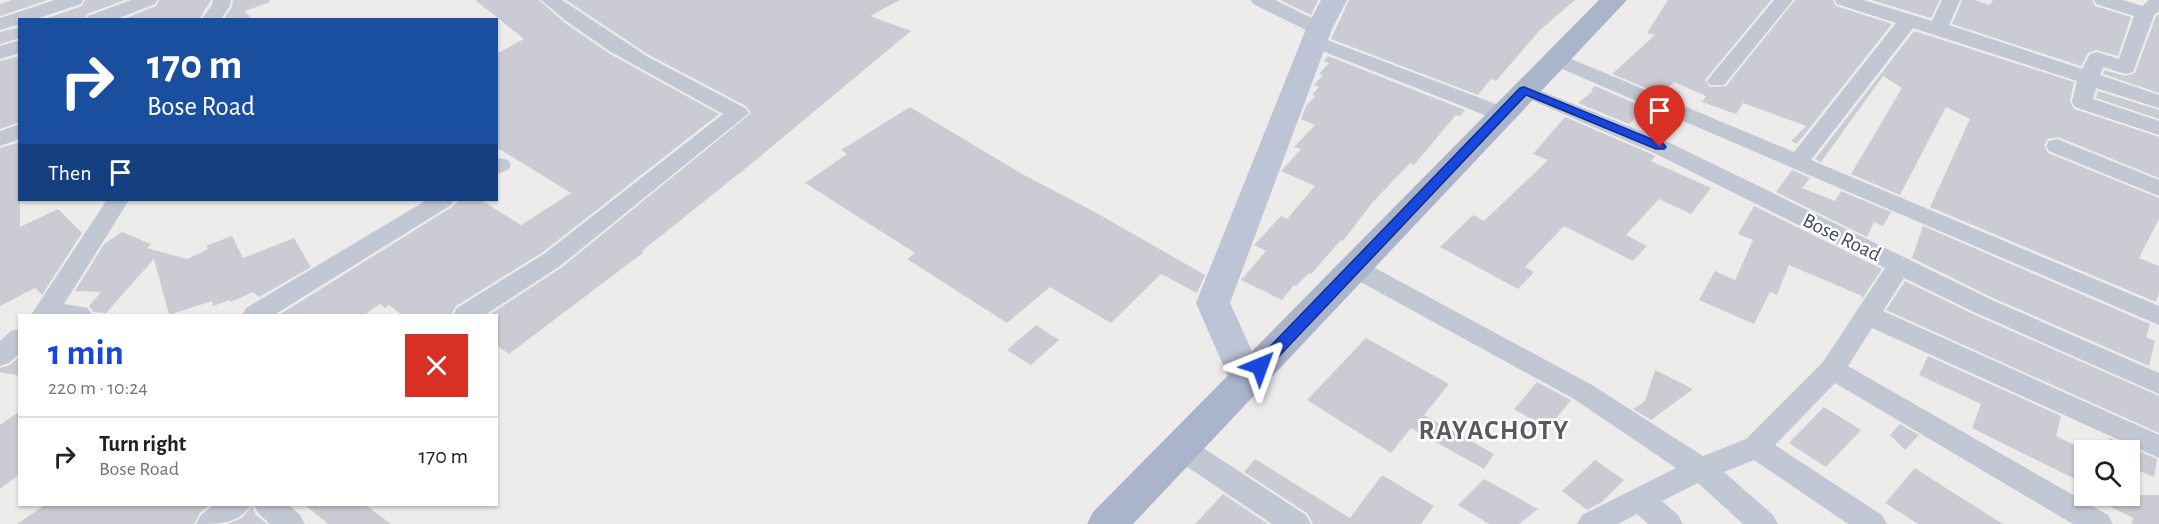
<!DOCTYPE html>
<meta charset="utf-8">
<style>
:root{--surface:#fff;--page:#f2f2f2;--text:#202124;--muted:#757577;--line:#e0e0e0;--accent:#1747dc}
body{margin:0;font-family:"Alegreya Sans",sans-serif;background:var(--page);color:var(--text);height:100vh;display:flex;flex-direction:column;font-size:22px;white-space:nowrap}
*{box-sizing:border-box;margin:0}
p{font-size:20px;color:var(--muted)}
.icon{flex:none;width:33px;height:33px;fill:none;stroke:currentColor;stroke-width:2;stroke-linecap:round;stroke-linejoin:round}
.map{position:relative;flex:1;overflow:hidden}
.drawer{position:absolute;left:18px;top:314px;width:480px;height:192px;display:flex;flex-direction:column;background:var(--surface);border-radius:0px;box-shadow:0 2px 4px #0004}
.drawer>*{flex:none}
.banner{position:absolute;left:18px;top:18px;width:480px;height:183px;border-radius:0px;box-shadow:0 2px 4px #0004;background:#1a4fa0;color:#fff;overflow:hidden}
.controls{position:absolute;left:2074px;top:440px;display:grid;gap:12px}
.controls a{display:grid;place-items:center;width:66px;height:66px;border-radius:0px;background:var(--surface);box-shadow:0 2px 4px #0004;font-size:30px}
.pin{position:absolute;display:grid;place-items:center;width:51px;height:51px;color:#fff;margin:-62px -26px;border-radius:50% 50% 50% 0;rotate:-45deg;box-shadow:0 0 6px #0007}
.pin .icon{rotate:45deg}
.me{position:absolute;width:66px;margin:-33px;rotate:44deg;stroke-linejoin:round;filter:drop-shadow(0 0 4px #0008)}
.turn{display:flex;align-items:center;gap:21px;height:126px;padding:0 30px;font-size:27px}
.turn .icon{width:78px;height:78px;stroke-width:2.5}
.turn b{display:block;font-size:42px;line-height:51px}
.then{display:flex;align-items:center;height:57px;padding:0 30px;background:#0003;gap:12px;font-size:22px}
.round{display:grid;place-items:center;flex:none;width:63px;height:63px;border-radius:0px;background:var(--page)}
.overview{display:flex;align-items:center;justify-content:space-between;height:102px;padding:0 30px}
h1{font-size:36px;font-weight:600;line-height:45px;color:var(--accent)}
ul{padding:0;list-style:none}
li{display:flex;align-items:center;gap:18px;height:78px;padding:0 30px;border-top:2px solid var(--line)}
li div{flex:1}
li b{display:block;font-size:22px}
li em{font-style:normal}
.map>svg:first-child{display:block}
</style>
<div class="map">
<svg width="2159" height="524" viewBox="0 0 2159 524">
<rect width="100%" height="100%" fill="#eeeceb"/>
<g fill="#cbccd3">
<polygon points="11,0 48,0 0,16 0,4"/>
<polygon points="85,0 125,0 87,14 84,20 42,20 82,6"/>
<polygon points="159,0 211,0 199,20 121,20 156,6"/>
<polygon points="233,0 270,0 270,2 245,11 253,20 223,20 232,7"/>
<polygon points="475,0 539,0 565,23 610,54 719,114 543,252 456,306 451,315 402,315 389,305 385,308 380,304 364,315 279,315 452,207 459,200 481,200 521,225 571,193 496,147 496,54 524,39"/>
<polygon points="566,0 900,0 870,16 911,31 751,164 642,251 644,252 509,354 496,345 496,315 489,315 561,268 751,113 746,106 649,55"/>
<polygon points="1280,0 1318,0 1311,15"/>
<polygon points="1349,0 1575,0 1540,30 1496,81 1491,79 1478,95 1331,39"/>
<polygon points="1668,0 1771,0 1705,80 1710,87 1726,86 1795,0 1833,0 1836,6 1892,24 1797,144 1791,141 1806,126 1743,103 1736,114 1702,102 1706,96 1674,82 1661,94 1612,74 1655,35 1647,33"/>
<polygon points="1871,0 1940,0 1931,18"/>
<polygon points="1962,0 1975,0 1990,5 1993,0 2092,0 2095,6 2131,17 2118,56 2096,50 2088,53 2081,66 1952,24"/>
<polygon points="2159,14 2159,93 2103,74 2104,70 2125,76 2135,73 2156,16"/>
<polygon points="20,27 20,38 0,44 0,32"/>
<polygon points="1914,31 2074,82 2070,101 2074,109 2159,137 2159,178 2058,137 2048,139 2044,145 2048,153 2159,198 2159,219 2139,258 2159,266 2159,293 2156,302 1930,207 1970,119 1946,107 1900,195 1851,174 1902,88 1883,76 1821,162 1815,159"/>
<polygon points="20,56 20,122 0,129 0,61"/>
<polygon points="1328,56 1465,110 1460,116 1456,115 1414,165 1410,163 1372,203 1343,241 1341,240 1311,274 1309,273 1296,286 1294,285 1282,300 1241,280 1266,251 1254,245 1281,216 1287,219 1315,186 1281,171 1301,149 1294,147 1315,125 1301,119 1306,106 1315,96 1312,95 1319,87 1314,85 1323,75 1319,74 1329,63 1323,61"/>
<polygon points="1595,86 1646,108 1629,124 1578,103 1593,91 1591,90"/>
<polygon points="2098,91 2159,110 2159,119 2096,98"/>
<polygon points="910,107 1024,175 1093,211 1205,275 1197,293 1161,274 1111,323 1050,287 1007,323 907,259 915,253 805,183 847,154 841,150"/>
<polygon points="1565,117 1651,154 1655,156 1651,161 1711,188 1691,214 1659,199 1626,235 1647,246 1633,261 1564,226 1525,267 1534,272 1518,289 1440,247 1473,215 1484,221 1548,160 1533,154"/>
<polygon points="20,142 20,227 58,209 82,233 42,295 35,288 0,306 0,148"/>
<polygon points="1792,170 1810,178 1802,188 1835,201 1841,191 1891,212 1883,226 1874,222 1867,237 1776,192"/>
<polygon points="1754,206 1882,269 1862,299 1862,296 1789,265 1777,295 1770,292 1754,324 1699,300 1715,271 1735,280 1753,240 1738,234"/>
<polygon points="1923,226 2150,324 2146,337 2155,341 2149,366 1993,298 1912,258"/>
<polygon points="122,232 151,244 147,248 187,259 208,249 206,246 232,236 243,258 294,238 311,267 259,297 253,292 231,302 230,300 213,306 212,301 169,315 154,259 106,313 93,312 89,306 101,292 75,291 104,244"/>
<polygon points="1905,281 1973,314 2159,396 2159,433 1886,310"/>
<polygon points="1036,325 1059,340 1031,365 1007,350"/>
<polygon points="1366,338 1449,384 1424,415 1494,454 1484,469 1411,428 1391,453 1307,400"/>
<polygon points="1928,356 2061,416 2056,436 2085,450 2085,484 1972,428 1981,404 1919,375"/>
<polygon points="18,358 20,376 0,372 0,368 10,365"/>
<polygon points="1655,370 1693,389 1651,420 1633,409 1645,401"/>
<polygon points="1537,382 1571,400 1548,429 1514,409"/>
<polygon points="1824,407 1861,430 1826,467 1789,443"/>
<polygon points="20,411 20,474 0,489 0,425"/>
<polygon points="1900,424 1919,435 1905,450 1890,435"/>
<polygon points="2109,438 2157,459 2154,477 2130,467 2130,450 2107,450"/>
<polygon points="1255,459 1350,518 1382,475 1434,506 1421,524 1313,524 1307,513 1244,472"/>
<polygon points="1595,460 1624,480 1602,502 1587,510 1562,491"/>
<polygon points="1915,468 1952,492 2003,524 1918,524 1885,503"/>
<polygon points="1484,479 1538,509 1519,524 1489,524 1458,505"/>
<polygon points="1223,494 1268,524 1195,524"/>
<polygon points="2087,495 2159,495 2159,524 2132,524 2133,518"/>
<polygon points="46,504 211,504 200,513 194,524 17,524"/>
<polygon points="304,504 364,504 391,524 328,524"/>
<polygon points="252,506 256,515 267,524 227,524 242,518"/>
</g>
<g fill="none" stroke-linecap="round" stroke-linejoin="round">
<g fill="#c1c7d3" fill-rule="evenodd">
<polygon points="55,0 83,0 81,4 33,20 20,20 20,24 0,30 0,18"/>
<polygon points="131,0 157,0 155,4 114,20 86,20 88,16"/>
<polygon points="213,0 231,0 230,6 220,20 201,20 212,5"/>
<polygon points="541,0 562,0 648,57 745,108 749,113 560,266 485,315 453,315 457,308 544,254 723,114 611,52 566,21"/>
<polygon points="1251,0 1275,0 1326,25 1329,29 1326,33 1312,33 1253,4"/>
<polygon points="1774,0 1793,0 1724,85 1710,85 1707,81 1710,77"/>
<polygon points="1835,0 1863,0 1932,21 1942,0 1960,0 1949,25 2082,69 2090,54 2097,52 2119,59 2134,16 2096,4 2094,0 2123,0 2142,6 2149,0 2159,0 2159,11 2154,15 2133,72 2126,74 2103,67 2100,75 2159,95 2159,108 2096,88 2093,99 2159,121 2159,135 2075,107 2072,102 2077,81 1913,28 1811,160 2159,306 2159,325 1548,63 1545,59 1548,55 1562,55 1794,152 1896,23 1837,4"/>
<polygon points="1314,35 1509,109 1513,114 1509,119 1502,121 1495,119 1307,45 1304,41 1307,37"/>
<polygon points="20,40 20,53 0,59 0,46"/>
<polygon points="1524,84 1668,142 1992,300 2159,373 2159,394 1974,312 1904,278 1883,311 2159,435 2159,458 1872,328 1848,366 2108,515 2113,524 2073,524 1835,383 1775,445 1882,515 1887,524 1848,524 1754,460 1724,472 1773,515 1778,524 1743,524 1698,483 1662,501 1678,515 1683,524 1648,524 1637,514 1618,524 1577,524 1582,515 1676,468 1574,399 1346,274 1343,268 1346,262 1355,259 1364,262 1592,385 1703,456 1746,439 1823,362 1885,268 1652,152 1517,94 1514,90 1517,86"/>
<polygon points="20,124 20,139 0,146 0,131"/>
<polygon points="2057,139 2159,180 2159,196 2049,151 2046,146 2049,141"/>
<polygon points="500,158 508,160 511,165 508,170 496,174 496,159"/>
<polygon points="107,200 129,200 64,304 88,308 92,315 31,315"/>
<polygon points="427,200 454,200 451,205 274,315 242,315 246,308"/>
<polygon points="20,329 20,353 9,363 0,366 0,341 11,331"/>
<polygon points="1181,437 1191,440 1306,515 1311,524 1272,524 1171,456 1167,448 1171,440"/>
<path d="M215 504H251C240 524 219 524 196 524L201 515Z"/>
<polygon points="254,504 288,504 300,515 305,524 270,524 258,513"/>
</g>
<polygon fill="#bdc4d5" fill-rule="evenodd" points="1321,0 1347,0 1332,29 1230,303 1265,380 1260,390 1247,394 1234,390 1196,303 1306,29"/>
<polygon fill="#aab4cb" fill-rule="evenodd" points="1599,0 1627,0 1133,524 1087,524 1093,512"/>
</g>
<polygon fill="#1747dc" stroke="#0f2e8f" stroke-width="1.5" points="1524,87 1664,144 1666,147 1664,149 1656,149 1526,95 1266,370 1255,370 1253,366 1255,362 1520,88"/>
<g text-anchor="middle" stroke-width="5" stroke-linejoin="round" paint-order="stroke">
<g font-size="21" fill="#444b58" stroke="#fff">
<text transform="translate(1842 237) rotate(26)" y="7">Bose Road</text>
</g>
<g font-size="27" font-weight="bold" letter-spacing="1.5" fill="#585a60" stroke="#fff">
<text x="1494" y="439">RAYACHOTY</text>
</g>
</g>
</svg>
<div class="controls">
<a><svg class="icon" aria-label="search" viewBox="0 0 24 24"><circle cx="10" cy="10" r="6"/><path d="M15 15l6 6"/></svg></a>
</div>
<div class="pin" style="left:1660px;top:147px;background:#d93025"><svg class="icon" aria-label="arrive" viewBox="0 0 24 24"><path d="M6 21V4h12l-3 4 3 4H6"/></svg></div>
<svg class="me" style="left:1260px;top:366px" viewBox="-20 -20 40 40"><path d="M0-17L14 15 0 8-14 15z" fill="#1747dc" stroke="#fff" stroke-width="4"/></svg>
<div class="banner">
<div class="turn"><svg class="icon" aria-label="right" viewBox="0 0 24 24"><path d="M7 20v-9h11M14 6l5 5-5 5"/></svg><div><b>170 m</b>Bose Road</div></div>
<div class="then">Then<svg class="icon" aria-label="arrive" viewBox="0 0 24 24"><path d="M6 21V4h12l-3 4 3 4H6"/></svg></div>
</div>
<section class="drawer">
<div class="overview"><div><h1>1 min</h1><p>220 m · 10:24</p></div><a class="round" style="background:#d93025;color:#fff"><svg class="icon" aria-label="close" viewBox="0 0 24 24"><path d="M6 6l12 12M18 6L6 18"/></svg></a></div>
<ul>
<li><svg class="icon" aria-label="right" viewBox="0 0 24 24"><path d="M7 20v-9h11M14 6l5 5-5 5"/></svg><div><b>Turn right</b><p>Bose Road</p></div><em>170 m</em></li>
</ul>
</section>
</div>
